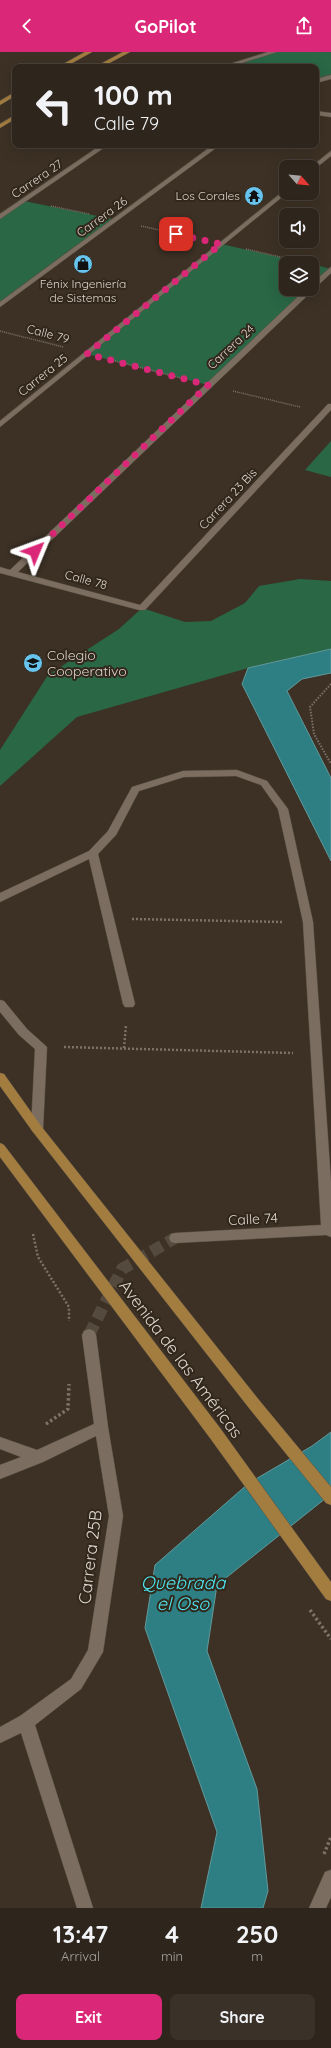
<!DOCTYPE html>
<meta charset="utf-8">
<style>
:root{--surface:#2e251c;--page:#3a3129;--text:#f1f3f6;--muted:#a7a5a3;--line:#49423b;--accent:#db2777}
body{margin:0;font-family:Quicksand,sans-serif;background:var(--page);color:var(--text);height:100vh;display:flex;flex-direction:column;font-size:15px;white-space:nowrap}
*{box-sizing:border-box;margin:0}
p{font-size:13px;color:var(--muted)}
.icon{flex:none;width:22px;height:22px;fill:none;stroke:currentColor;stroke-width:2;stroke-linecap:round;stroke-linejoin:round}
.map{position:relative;height:1856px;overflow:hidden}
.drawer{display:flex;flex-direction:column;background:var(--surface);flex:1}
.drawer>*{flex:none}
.top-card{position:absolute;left:12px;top:12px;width:307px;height:84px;border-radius:8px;box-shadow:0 4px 16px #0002,0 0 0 1px var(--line);background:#2e251c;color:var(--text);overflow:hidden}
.needle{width:26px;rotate:117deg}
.controls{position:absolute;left:279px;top:108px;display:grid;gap:8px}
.controls a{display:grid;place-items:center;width:40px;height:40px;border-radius:8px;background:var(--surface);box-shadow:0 4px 16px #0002,0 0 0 1px var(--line);font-size:20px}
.pin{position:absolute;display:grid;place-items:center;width:34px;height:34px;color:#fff;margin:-17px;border-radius:8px;box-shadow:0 2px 6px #0006}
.me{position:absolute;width:44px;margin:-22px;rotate:46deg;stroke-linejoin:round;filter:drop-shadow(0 0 3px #0008)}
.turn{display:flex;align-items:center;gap:14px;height:84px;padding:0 16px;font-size:18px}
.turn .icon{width:52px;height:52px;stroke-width:2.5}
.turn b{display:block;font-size:28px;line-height:34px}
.eta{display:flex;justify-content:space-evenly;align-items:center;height:68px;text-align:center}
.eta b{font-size:24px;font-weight:800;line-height:28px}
.action{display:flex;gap:8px;margin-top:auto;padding:8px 16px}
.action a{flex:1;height:46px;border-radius:8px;background:var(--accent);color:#fff;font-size:16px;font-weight:800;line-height:46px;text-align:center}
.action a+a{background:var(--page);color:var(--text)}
header{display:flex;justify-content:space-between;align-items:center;height:52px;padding:0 16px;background:var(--accent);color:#fff;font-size:18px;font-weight:800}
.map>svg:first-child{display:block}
</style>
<header><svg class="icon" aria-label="back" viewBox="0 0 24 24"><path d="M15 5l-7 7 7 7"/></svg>GoPilot<svg class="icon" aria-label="share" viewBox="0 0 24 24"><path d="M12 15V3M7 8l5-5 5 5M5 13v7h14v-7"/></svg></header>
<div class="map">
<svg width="331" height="1856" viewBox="0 0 331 1856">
<rect width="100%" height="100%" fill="#3d3125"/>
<g fill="#296745">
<polygon points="274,0 331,0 331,25 316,29 316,15 223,15"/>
<polygon points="24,149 117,168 0,253 0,165"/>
<polygon points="221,192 306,211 286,211 286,237 310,237 208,333 87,302"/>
<polygon points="312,212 331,217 312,235"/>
<polygon points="331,389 331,425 305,418"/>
<polygon points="300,527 331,529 331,597 248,616 77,665 0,734 0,698 48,623 119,577 142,556 185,570 211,569 245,551 259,534"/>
</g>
<g fill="#2d7f84" stroke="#62999a">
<polygon points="331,597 331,621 302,627 287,639 331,726 331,809 242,632 248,616"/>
<polygon points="331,1380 331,1442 217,1533 207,1599 257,1737 268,1839 263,1856 201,1856 217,1780 145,1576 155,1513 249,1431 312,1394"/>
</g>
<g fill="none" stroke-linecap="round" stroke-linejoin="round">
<polyline stroke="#554a3e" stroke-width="12" stroke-dasharray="12 6" stroke-linecap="butt" points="89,1283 122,1217 175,1186"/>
<defs>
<g id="minor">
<polygon points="268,0 277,0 229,15 220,15"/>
<polygon points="331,23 331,27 316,31 316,27"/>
<polygon points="101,93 108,93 0,167 0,162"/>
<polygon points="213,93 220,93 0,255 0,250"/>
<polygon points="331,215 331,221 18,520 140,553 328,352 331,352 331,358 145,558 139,558 0,521 0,515 10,518 306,237 312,237 312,231"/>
<polygon points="237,718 267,729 288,757 313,870 331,1130 331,1185 326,1183 175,1191 171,1190 169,1186 171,1182 175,1181 321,1173 303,870 278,757 261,733 236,724 184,725 139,739 116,783 98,802 135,952 133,955 125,955 123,952 89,807 0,850 0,841 89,799 108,779 132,735 183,719"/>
<polygon points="0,948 4,949 27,977 47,995 43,1077 41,1080 37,1082 33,1080 31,1077 35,997 19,983 0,960"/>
<polygon points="89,1277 94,1279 96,1283 108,1375 123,1464 103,1600 81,1637 35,1673 93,1856 77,1856 21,1681 0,1691 0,1675 20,1664 71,1627 88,1598 109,1464 96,1384 43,1410 0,1427 0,1413 21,1405 0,1397 0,1385 37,1398 94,1372 82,1283 84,1279"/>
<polygon points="331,1818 331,1845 326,1856 309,1856 325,1820"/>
</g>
<g id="tertiary">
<polygon points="316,59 331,61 331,65 316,63"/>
<polygon points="331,99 331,104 312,119 311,115"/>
<polygon points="286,137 287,141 0,375 0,369"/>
</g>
<g id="primary">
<polygon points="85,0 92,0 65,15 58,15"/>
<polygon points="123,0 130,0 102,15 95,15"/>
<polygon points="15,40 15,44 0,53 0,49"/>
<polygon points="15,63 15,67 0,76 0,72"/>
<polygon points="0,1021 4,1022 41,1074 259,1348 331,1435 331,1453 326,1451 249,1356 33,1080 0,1034"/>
<polygon points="0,1091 4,1093 220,1376 331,1530 331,1549 326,1547 210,1386 0,1105"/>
</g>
</defs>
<use href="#minor" stroke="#574e43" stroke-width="1"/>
<use href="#tertiary" stroke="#574e43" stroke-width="1"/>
<use href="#primary" stroke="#574e43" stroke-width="1"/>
<g stroke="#7d7268" stroke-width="1.5" stroke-dasharray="1 1" stroke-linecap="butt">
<polyline points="51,154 89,162"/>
<polyline points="141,174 196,186"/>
<polyline points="246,197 306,211"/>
<polyline points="0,279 63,295"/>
<polyline points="111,308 185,327"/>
<polyline points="233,339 300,355"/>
</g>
<polyline stroke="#7d7268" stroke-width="2" stroke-dasharray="1.5 1.5" stroke-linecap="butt" points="331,632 310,655 314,682 331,712"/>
<g stroke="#7d7268" stroke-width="2.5" stroke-dasharray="2 2" stroke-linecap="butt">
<polyline points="132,867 284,870"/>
<polyline points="64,995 293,1001"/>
<polyline points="124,996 126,973"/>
<polyline points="33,1182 38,1205 69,1255 69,1269"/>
</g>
<g stroke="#7d7268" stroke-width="3.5" stroke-dasharray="2.5 2.5" stroke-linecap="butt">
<polyline points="46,1372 68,1357 69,1332"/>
<polyline points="310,1558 331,1587"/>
<polyline points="324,1802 331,1785"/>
</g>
<use href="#minor" fill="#7b6e60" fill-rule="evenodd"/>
<use href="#tertiary" fill="#7b6e60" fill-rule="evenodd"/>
<use href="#primary" fill="#a37d40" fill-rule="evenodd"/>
</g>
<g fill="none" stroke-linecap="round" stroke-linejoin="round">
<polyline stroke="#db2777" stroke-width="7" stroke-dasharray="0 12.6" points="35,499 208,333 87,302 221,192 176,182"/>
</g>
<defs>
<symbol id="temple-disc" viewBox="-11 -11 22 22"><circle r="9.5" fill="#66c4ef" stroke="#32271b"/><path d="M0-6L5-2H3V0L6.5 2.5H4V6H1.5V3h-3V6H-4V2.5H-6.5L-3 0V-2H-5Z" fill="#111"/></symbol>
<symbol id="shop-disc" viewBox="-11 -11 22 22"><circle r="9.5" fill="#66c4ef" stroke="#32271b"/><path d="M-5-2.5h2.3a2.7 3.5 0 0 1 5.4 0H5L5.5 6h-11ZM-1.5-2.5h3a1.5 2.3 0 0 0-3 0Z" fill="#111"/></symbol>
<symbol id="school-disc" viewBox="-11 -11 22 22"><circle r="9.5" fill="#66c4ef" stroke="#32271b"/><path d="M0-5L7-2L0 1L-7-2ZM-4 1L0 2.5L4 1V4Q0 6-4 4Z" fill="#111"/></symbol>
</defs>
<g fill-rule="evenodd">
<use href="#temple-disc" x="243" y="133" width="22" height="22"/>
<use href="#shop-disc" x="72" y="201" width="22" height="22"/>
<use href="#school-disc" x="22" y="600" width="22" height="22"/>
</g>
<g text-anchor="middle" stroke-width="4" stroke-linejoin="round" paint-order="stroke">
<g font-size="12" fill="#ddd5cd" stroke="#32271b">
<text transform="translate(37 127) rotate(-34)" y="4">Carrera 27</text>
<text transform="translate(102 165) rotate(-36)" y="4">Carrera 26</text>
<text transform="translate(48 282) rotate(15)" y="4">Calle 79</text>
<text transform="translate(231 295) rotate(-43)" y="4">Carrera 24</text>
<text transform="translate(43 323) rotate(-39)" y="4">Carrera 25</text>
<text transform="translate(228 447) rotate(-47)" y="4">Carrera 23 Bis</text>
<text transform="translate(86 528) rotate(15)" y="4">Calle 78</text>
</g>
<g font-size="12" fill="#ddd5cd" stroke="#32271b" text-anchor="end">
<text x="240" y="148">Los Corales</text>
<text x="83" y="236" text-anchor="middle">Fénix Ingeniería<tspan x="83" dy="14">de Sistemas</tspan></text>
</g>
<g font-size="14" fill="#ddd5cd" stroke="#32271b" text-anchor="start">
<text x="47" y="608">Colegio<tspan x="47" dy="16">Cooperativo</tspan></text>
</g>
<g font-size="14" fill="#ddd5cd" stroke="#32271b">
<text transform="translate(253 1167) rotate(-3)" y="5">Calle 74</text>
</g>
<g font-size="17" fill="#ddd5cd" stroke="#32271b">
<text transform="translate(181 1307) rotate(53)" y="6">Avenida de las Américas</text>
<text transform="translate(90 1505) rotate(-83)" y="6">Carrera 25B</text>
</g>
<g font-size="18" font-style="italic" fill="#4ce8f1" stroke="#32271b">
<text x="183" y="1537">Quebrada<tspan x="183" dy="21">el Oso</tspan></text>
</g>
</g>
</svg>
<div class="controls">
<a><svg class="needle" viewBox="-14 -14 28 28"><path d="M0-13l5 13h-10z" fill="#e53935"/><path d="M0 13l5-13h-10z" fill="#a7a5a3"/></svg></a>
<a><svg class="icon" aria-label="sound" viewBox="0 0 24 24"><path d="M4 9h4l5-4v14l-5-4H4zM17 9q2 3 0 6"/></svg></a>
<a><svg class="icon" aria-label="layers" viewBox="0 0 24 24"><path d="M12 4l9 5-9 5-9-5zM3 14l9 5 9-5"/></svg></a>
</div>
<div class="pin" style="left:176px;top:182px;background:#d93025"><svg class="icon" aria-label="arrive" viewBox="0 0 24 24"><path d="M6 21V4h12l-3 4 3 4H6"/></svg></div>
<svg class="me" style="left:35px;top:499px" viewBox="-20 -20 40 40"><path d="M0-17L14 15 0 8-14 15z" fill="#db2777" stroke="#fff" stroke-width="4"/></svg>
<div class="top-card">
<div class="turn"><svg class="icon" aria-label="left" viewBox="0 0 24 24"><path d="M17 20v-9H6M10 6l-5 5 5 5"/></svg><div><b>100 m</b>Calle 79</div></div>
</div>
</div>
<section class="drawer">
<div class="eta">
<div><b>13:47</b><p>Arrival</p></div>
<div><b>4</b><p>min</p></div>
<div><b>250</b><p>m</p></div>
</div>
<div class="action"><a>Exit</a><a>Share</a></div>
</section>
